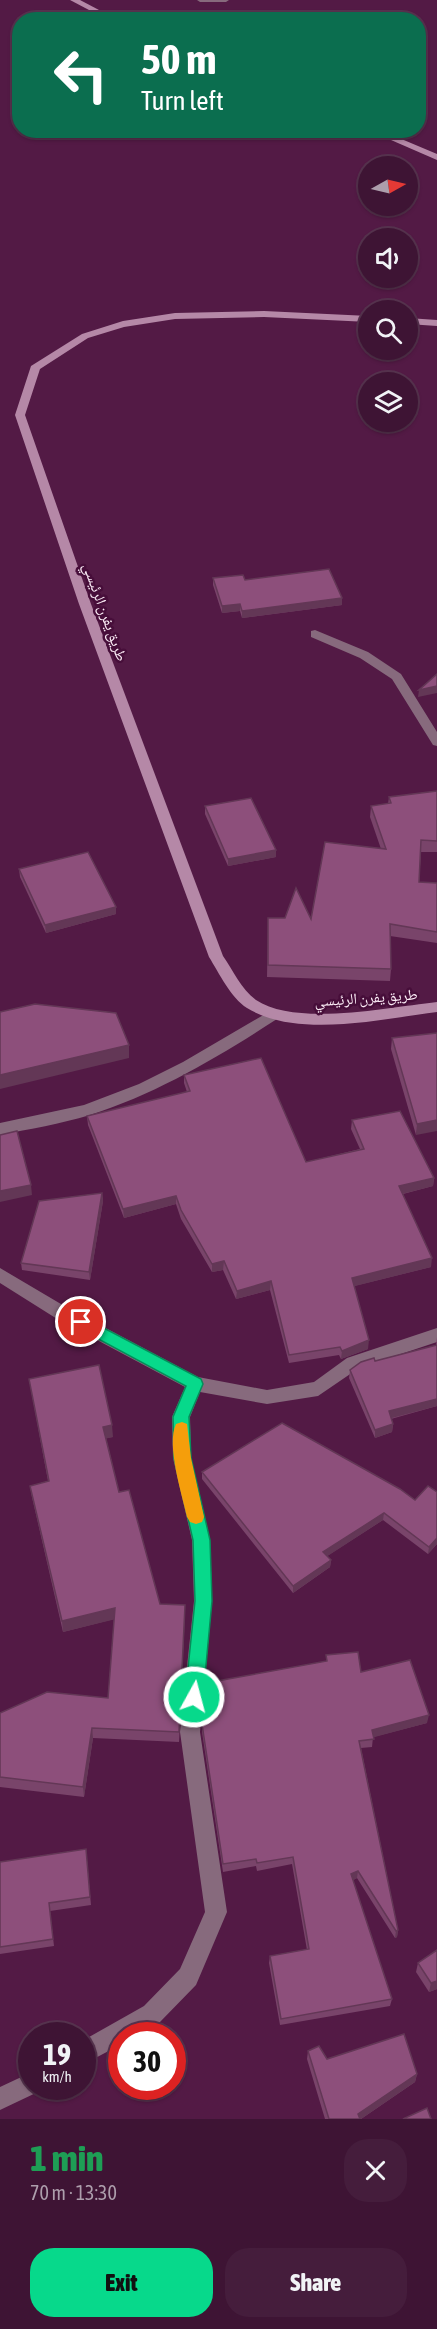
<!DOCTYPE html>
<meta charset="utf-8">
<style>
:root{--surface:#3e1434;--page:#451d3c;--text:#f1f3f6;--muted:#ad9eac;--line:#57334f;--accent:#07d98b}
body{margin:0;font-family:"Asap Condensed","Noto Naskh Arabic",sans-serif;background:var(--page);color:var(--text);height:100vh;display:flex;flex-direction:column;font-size:22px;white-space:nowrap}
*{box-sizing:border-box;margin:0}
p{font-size:20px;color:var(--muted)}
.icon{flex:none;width:33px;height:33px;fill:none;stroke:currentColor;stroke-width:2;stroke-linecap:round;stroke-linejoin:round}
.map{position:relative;height:2119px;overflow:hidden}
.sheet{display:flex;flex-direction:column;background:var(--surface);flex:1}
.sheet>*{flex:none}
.guide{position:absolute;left:12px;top:12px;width:414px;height:126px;border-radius:24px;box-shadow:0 2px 4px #0004,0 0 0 2px var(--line);background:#0b6e4f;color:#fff;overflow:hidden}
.needle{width:39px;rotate:82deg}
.buttons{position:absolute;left:358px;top:156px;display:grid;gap:12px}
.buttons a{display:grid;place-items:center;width:60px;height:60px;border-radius:50%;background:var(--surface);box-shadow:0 2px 4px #0004,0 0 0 2px var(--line);font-size:30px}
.speed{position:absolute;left:18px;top:2022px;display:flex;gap:12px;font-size:30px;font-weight:700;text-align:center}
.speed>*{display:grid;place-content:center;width:78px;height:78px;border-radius:50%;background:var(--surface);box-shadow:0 2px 4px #0004,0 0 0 2px var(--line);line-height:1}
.speed small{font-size:15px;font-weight:400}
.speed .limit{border:9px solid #d22;background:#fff;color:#111}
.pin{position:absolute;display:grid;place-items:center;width:51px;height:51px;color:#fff;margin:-26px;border:3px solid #fff;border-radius:50%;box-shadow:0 2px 6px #0007}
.me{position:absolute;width:66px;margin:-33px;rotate:7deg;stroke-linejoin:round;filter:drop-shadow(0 0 4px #0008)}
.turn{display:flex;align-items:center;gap:21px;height:126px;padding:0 30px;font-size:27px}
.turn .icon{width:78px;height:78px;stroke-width:2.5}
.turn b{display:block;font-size:42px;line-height:51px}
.round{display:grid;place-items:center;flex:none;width:63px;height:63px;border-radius:24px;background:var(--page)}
.head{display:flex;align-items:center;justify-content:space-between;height:102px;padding:0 30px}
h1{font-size:36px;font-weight:800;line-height:45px;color:#1e9e55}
.button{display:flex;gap:12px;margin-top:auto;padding:12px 30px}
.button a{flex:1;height:69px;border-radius:24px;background:var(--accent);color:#111;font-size:24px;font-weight:800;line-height:69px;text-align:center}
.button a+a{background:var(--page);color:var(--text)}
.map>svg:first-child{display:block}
</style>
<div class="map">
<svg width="437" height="2119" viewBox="0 0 437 2119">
<rect width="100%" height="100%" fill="#531a45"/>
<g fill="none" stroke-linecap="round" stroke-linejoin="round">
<polygon fill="#876a7d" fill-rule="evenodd" points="197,0 229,0 226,2 200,2"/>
<g fill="#876a7d" fill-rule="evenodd">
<polygon points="315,630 368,652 401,674 437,732 437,746 433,745 392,679 360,658 311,637 311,631"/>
<path d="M272 1010 277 1011 279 1015 277 1019C218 1057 158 1093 90 1115 60 1124 30 1129 0 1135V1123L84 1105 139 1084 183 1062Z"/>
<polygon points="0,1268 66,1307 198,1377 267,1390 314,1382 347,1358 437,1328 437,1342 359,1368 318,1396 267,1404 200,1392 190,1417 191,1458 210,1540 212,1601 200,1732 227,1912 196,1985 160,2022 136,2036 122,2036 122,2044 82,2065 82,2041 144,2006 180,1969 205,1912 180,1732 194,1601 192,1540 173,1458 172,1417 185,1387 54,1317 0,1283"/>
<polygon points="32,2072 32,2086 42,2086 40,2091 0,2110 0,2087"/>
</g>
<g fill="#b588a7" fill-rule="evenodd">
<polygon points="70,0 80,0 118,20 108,20"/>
<polygon points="368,130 380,130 437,154 437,160"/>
<path d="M264 311 369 316V322L264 317 175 319 124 327 88 338 40 369 25 415 91 604 223 956C233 970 241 989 256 1000 296 1027 390 1007 437 1002V1012C382 1019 297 1039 247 1008 231 998 219 973 209 957L79 604 15 415 31 366 82 334 123 321 175 313Z"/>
<polygon points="408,318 437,320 437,326 408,324"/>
</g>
</g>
<g fill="#79446a">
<polygon points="213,578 245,580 342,598 342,605 242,618 240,611 222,613 213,585"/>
<polygon points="437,791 437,852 421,852 419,882 437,883 437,943 390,936 391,969 390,981 267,977 268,918 311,919 381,849 370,817 371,806 388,804 389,797"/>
<polygon points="205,806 276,857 228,866 205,814"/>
<polygon points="19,869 116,907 116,914 46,933 20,877"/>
<polygon points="437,1033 416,1135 391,1049 392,1038"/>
<polygon points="184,1075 306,1162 360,1149 351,1129 352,1120 434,1178 433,1186 403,1194 431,1267 354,1286 368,1349 341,1359 339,1355 289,1363 270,1290 236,1299 223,1270 212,1272 181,1219 176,1204 124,1218 88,1125 87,1116 187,1092 184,1083"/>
<polygon points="102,1193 103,1201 90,1280 22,1270 21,1263"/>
<polygon points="437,1337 437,1406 391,1419 393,1424 392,1432 375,1438 349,1378 350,1370 375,1361 436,1345"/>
<polygon points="29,1379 113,1437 106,1438 119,1492 160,1604 185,1605 179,1742 93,1738 84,1797 0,1787 0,1713 108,1698 114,1619 63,1632 32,1497 30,1486 48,1481"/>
<polygon points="282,1423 437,1544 428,1554 383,1520 327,1556 331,1560 330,1567 293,1593 202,1479 202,1472"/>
<polygon points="326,1655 361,1672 427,1723 373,1737 372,1747 361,1748 398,1930 397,1937 395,1938 357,1878 353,1880 392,1999 390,2006 280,2025 269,1963 270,1956 307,1950 292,1864 257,1871 256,1866 223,1872 202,1732 202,1724 326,1661"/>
<polygon points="86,1849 91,1905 50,1911 54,1946 0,1954 0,1862"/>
<polygon points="437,1950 437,1989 429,1992 416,1972 418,1963"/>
<polygon points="308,2051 327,2059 417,2074 415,2082 361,2119 325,2119 307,2059"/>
</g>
<g fill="#633756">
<polygon points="342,598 342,605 242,618 242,611"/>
<polygon points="240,604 240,611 222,613 222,606"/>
<polygon points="437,686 437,693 418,697 419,690"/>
<polygon points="276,850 276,857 228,866 228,859"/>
<polygon points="116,907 116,914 46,933 45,925"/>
<polygon points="129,1045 129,1058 0,1089 0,1075"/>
<polygon points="437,1120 437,1131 416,1135 417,1124"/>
<polygon points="434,1178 433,1186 398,1195 399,1186"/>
<polygon points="31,1185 32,1195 0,1202 0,1191"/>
<polygon points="102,1193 103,1201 90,1280 89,1272"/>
<polygon points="176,1196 176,1204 124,1218 123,1209"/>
<polygon points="432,1258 431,1267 351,1287 352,1278"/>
<polygon points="224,1261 223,1270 212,1272 212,1264"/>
<polygon points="271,1281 270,1290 236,1299 237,1291"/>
<polygon points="369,1340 368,1349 341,1359 342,1351"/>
<polygon points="437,1399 437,1406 388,1419 389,1411"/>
<polygon points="393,1424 392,1432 375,1438 375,1430"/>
<polygon points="112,1425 113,1437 104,1439 103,1427"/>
<polygon points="384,1513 383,1520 323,1559 323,1552"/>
<polygon points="437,1538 437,1544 428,1554 429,1547"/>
<polygon points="331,1560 330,1567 293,1593 293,1586"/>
<polygon points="185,1605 185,1616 179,1742 179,1732"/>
<polygon points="115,1608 116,1619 63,1632 62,1621"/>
<polygon points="429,1715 427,1723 371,1738 372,1730"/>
<polygon points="92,1728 93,1738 84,1797 83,1787"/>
<polygon points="358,1871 357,1878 350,1882 351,1874"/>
<polygon points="398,1930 397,1937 395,1938 396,1931"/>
<polygon points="437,1981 437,1989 429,1992 431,1983"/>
<polygon points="417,2074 415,2082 361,2119 357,2119 358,2114"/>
</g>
<g fill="#8d4f7b" stroke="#633756" stroke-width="1.5">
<polygon points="329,569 342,598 242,611 240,604 222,606 213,578 243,575 245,580"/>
<polygon points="437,674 437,686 419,690"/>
<polygon points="437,791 437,841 421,840 419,882 437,883 437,932 390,924 391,969 268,965 268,918 285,918 296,888 311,919 325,842 386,849 371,806 391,803 389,797"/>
<polygon points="251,798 276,850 228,859 205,806"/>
<polygon points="88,852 116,907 45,925 19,869"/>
<polygon points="35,1004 116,1013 129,1045 0,1075 0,1012"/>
<polygon points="437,1033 437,1120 417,1124 392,1038"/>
<polygon points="261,1058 306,1162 364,1149 352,1120 400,1111 434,1178 399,1186 432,1258 352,1278 369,1340 342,1351 340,1347 289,1355 271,1281 237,1291 224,1261 212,1264 181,1210 176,1196 123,1209 87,1116 190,1091 184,1075"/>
<polygon points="17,1131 31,1185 0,1191 0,1135"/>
<polygon points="102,1193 89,1272 21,1263 39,1201"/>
<polygon points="437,1345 437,1399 389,1411 393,1424 375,1430 350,1370 361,1362 374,1358 375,1361"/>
<polygon points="99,1365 112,1425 103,1427 119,1492 129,1490 160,1604 185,1605 179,1732 92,1728 83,1787 0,1777 0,1713 47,1692 108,1698 115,1608 62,1621 30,1486 49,1481 29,1379"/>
<polygon points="282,1423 400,1489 415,1500 428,1486 437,1492 437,1538 429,1547 384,1513 323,1552 331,1560 293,1586 202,1472"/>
<polygon points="358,1652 361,1672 410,1660 429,1715 372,1730 374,1739 359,1741 398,1930 396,1931 358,1871 351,1874 392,1999 281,2019 270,1956 309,1949 293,1857 257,1863 256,1859 223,1864 202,1724 206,1683 327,1661 326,1655"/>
<polygon points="86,1849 90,1897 49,1903 53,1939 0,1947 0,1862"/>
<polygon points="437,1950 437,1981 431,1983 418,1963"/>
<polygon points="404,2034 417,2074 358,2114 360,2119 329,2119 308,2051 319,2046 327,2059"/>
<polygon points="427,2108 431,2119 403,2119"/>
</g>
<polygon fill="#07d98b" stroke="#058d5a" stroke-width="1.5" points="81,1316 201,1379 203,1384 189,1417 191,1458 210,1540 212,1601 203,1697 201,1703 194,1705 188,1703 185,1697 195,1601 193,1540 174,1458 173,1417 186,1386 76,1327 74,1322 76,1318"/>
<path fill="#f59e0b" d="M182 1422 187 1424 191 1458 204 1517 202 1522 196 1524 190 1522 187 1517C182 1494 166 1445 176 1424Z"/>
<g text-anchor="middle" stroke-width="5" stroke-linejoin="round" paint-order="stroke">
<g font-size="15" fill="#fbecf6" stroke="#470e3a">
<text transform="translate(105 612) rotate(70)" y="5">طريق يفرن الرئيسي</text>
<text transform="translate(366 998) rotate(-4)" y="5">طريق يفرن الرئيسي</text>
</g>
</g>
</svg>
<div class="buttons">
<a><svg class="needle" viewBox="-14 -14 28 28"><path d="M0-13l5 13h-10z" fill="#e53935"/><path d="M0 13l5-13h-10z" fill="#ad9eac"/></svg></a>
<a><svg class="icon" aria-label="sound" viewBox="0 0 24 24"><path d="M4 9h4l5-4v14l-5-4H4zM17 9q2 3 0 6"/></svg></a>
<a><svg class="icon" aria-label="search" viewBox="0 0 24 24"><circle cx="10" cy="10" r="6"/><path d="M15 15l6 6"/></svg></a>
<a><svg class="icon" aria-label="layers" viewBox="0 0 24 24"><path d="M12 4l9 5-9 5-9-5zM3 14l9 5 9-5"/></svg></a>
</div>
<div class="speed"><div>19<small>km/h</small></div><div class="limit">30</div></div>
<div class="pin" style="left:81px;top:1322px;background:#d93025"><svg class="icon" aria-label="arrive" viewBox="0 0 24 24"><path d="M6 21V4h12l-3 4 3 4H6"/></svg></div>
<svg class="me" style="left:194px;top:1697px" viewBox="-20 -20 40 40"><circle r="17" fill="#07d98b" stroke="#fff" stroke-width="3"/><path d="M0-11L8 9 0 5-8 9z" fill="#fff"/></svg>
<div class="guide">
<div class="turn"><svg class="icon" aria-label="left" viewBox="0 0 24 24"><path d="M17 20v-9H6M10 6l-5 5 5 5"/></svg><div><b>50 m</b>Turn left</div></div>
</div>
</div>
<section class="sheet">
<div class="head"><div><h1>1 min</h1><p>70 m · 13:30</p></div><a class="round"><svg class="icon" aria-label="close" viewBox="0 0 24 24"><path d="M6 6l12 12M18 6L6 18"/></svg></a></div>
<div class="button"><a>Exit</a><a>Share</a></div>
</section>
